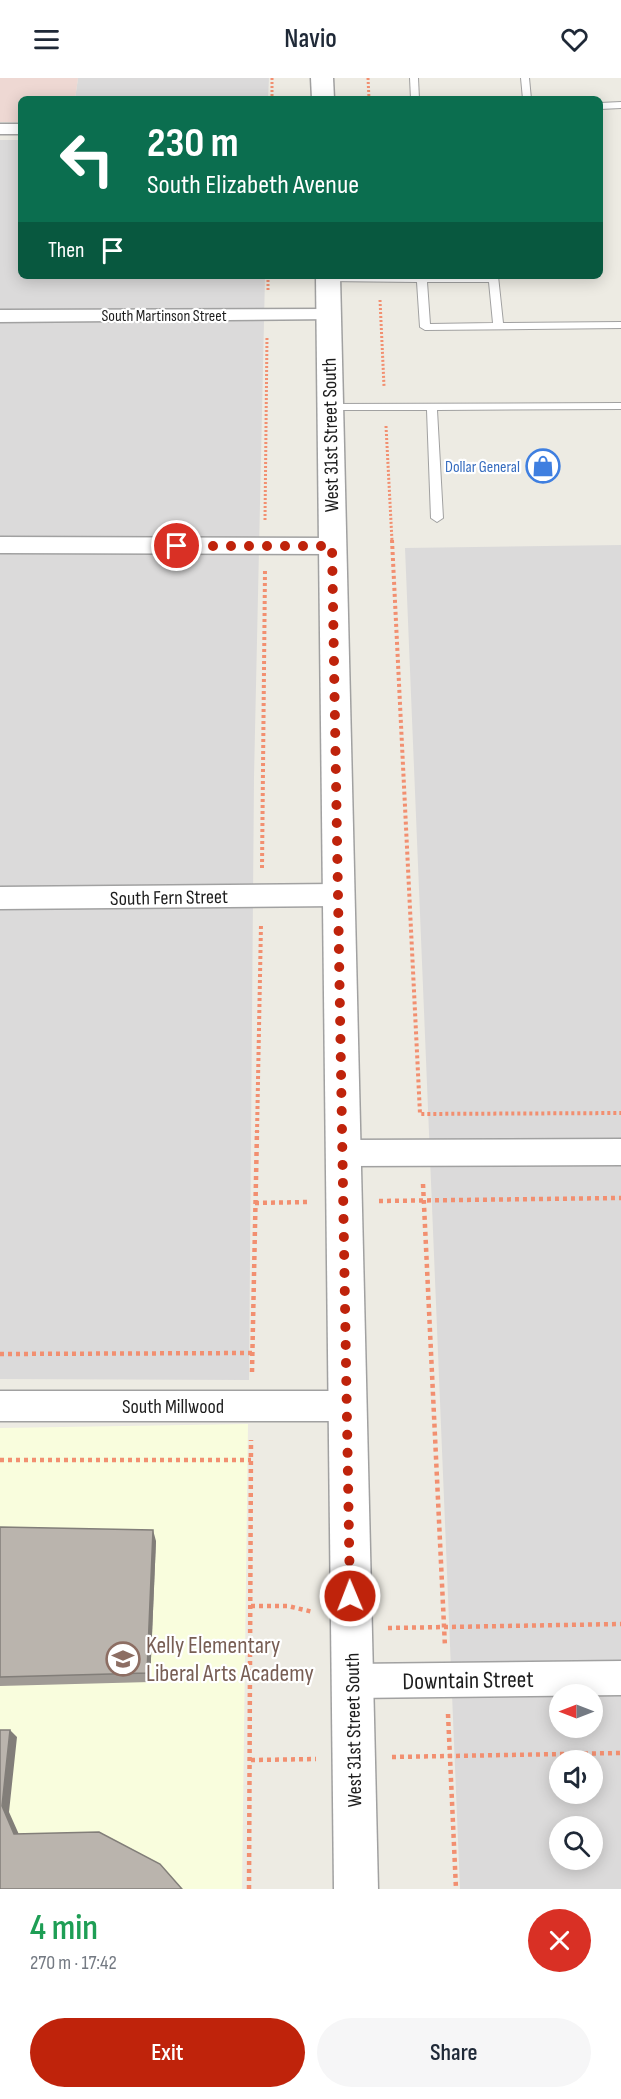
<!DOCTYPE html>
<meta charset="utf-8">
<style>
:root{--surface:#fff;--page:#f6f6f7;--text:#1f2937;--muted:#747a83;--accent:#bf230b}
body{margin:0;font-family:"Sofia Sans Condensed",sans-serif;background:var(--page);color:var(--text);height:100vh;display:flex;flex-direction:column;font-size:22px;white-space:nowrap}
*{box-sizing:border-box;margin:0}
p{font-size:20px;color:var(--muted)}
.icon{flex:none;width:33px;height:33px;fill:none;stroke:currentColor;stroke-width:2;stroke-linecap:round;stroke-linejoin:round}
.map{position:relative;height:1811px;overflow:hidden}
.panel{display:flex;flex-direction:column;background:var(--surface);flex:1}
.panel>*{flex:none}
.hud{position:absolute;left:18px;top:18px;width:585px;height:183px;border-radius:9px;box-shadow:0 3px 15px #0003;background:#0b6e4f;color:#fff;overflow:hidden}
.needle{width:39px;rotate:270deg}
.buttons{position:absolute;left:549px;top:1606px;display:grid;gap:12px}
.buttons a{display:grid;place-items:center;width:54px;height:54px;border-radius:50%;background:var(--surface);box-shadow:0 3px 15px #0003;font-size:30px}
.pin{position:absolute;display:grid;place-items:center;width:51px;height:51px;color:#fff;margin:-26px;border:3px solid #fff;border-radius:50%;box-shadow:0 2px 6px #0007}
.me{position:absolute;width:66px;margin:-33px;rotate:359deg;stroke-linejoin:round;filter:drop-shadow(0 0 4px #0008)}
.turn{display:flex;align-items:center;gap:21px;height:126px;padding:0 30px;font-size:27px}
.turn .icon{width:78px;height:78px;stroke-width:2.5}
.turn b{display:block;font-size:42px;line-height:51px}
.then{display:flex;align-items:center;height:57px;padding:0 30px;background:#0003;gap:12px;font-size:22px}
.round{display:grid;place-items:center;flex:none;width:63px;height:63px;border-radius:32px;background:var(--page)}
.summary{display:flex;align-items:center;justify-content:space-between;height:102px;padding:0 30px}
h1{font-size:36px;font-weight:600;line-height:45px;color:#1e9e55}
.primary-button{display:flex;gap:12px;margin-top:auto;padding:12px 30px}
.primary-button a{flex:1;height:69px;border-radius:36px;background:var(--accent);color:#fff;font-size:24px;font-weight:600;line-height:69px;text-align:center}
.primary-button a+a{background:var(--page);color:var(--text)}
header{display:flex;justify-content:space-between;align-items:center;height:78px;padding:0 30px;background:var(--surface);font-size:27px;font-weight:600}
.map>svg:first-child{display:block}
</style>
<header><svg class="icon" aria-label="menu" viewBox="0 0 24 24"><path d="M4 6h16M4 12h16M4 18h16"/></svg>Navio<svg class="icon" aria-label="heart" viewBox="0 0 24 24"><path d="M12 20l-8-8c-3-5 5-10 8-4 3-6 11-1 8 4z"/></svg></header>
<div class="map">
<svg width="621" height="1811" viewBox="0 0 621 1811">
<rect width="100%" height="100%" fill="#edebe3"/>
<g fill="#dbdada" fill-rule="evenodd">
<polygon points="78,0 269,0 268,21 75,21"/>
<polygon points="0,62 21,62 21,198 265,198 254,699 249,1302 0,1301"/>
<path d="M621 467V1811H460L405 470ZM560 1617H592V1650H560ZM560 1683H592V1716H560ZM560 1749H592V1782H560Z"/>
</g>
<polygon fill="#eed8d3" points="0,0 78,0 75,21 21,21 21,44 0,44"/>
<polygon fill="#f9fddd" points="248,1346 242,1811 0,1811 0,1350"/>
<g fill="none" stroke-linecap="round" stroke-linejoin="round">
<defs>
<g id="service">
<polygon points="410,0 418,0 419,21 411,21"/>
<polygon points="521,0 529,0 531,21 523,21"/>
<polygon points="621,24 621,30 600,31 600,25"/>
<path d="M328 198H498L503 245 621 244V250L425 252 420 249 417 204 325 203V199ZM427 204H489L493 245 430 246Z"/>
<polygon points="621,325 621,331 437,332 443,440 437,444 431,440 427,332 330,332 325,329 330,326"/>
</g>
<g id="minor">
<rect x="0" y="46" width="21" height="10"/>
<polygon points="328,231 335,233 338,237 335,241 0,244 0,232"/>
<polygon points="0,459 332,460 340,462 343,468 340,474 332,476 0,475"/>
<polygon points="338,806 347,810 351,817 347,824 338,828 0,831 0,809"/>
<polygon points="621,1061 621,1087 342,1088 332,1084 328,1075 332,1066 342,1062"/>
<polygon points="0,1313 346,1313 357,1317 362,1328 357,1339 346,1343 0,1343"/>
<polygon points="621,1583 621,1617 352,1620 340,1615 335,1603 340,1591 352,1586"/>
</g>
<g id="tertiary">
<polygon points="311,0 333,0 334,21 312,21"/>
<polygon points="316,198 340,198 378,1811 334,1811"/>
</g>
</defs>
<use href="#service" stroke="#a1a1a1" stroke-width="2"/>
<use href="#minor" stroke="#a1a1a1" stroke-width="3"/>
<use href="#tertiary" stroke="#a1a1a1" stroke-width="3"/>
<g stroke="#f28f70" stroke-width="3" stroke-dasharray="2 2" stroke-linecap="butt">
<polyline points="272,0 272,21"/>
<polyline points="368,0 369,21"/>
<polyline points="268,198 268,214"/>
<polyline points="380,222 384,308"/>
<polyline points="386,348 392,463"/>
<polyline points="265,442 267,258"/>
</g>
<g stroke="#f28f70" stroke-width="4" stroke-dasharray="3 3" stroke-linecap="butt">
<polyline points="392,462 420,1036 621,1035"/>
<polyline points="262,790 265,492"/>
<polyline points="257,1055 261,846"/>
</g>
<g stroke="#f28f70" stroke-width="4.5" stroke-dasharray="4 4" stroke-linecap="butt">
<polyline points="423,1106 445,1569"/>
<polyline points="379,1123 621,1120"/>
<polyline points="255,1125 308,1124"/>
<polyline points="0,1276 252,1275"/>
<polyline points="252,1294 257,1053"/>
<polyline points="0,1382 251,1382"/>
<polyline points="251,1528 288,1528 313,1534"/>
<polyline points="388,1550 621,1546"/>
<polyline points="448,1636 456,1811"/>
<polyline points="392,1679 621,1675"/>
<polyline points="251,1682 316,1681"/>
<polyline points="249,1811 251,1362"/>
</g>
<use href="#service" fill="#fff" fill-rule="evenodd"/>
<use href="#minor" fill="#fff" fill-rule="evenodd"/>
<use href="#tertiary" fill="#fff" fill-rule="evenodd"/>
</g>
<polygon fill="#a09b95" points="0,1449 156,1463 150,1604 0,1608"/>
<g fill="#827e79">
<polygon points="153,1452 156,1463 150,1604 147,1595"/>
<polygon points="10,1652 17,1659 9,1734 21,1761 14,1756 2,1728"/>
</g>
<g fill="#bab4ad" stroke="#827e79" stroke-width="1.5">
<polygon points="0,1449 153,1452 147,1595 0,1599"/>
<polygon points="0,1652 10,1652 2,1728 14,1756 99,1754 160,1786 182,1811 0,1811"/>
</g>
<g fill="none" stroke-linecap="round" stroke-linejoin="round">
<polyline stroke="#bf230b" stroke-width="10" stroke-dasharray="0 18" points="177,468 332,468 350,1518"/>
</g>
<defs>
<symbol id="shop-ring" viewBox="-11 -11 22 22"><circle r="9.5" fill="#fff" stroke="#3f7fe0" stroke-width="1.5"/><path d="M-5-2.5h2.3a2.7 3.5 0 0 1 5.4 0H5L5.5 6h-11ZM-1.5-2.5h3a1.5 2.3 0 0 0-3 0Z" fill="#3f7fe0"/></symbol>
<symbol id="school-ring" viewBox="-11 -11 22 22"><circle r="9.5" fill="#fff" stroke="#8d6e63" stroke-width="1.5"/><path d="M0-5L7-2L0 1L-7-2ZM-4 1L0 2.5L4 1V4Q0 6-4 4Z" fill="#8d6e63"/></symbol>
</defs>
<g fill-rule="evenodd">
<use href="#shop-ring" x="524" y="369" width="38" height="38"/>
<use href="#school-ring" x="104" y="1562" width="38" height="38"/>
</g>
<g text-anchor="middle" stroke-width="4.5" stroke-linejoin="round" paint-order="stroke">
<g font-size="16" fill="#1d1d1d" stroke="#fff">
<text x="164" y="243">South Martinson Street</text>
</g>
<g font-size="16" fill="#366cbe" stroke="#fff" text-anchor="end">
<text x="520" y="394">Dollar General</text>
</g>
<g font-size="20" fill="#1d1d1d" stroke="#fff">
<text transform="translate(330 357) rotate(-91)" y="7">West 31st Street South</text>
<text transform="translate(169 819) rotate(-1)" y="7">South Fern Street</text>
<text x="173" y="1335">South Millwood</text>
<text transform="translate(353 1652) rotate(-91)" y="7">West 31st Street South</text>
</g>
<g font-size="24" fill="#785e54" stroke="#fff" text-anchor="start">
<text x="146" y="1575">Kelly Elementary<tspan x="146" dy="28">Liberal Arts Academy</tspan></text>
</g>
<g font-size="24" fill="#1d1d1d" stroke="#fff">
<text transform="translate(468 1602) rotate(-1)" y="8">Downtain Street</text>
</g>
</g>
</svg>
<div class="buttons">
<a><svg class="needle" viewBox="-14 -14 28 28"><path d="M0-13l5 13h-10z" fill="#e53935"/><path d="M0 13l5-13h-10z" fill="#747a83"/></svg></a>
<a><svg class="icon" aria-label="sound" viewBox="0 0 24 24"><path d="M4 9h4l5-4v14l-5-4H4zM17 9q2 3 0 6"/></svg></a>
<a><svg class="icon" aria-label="search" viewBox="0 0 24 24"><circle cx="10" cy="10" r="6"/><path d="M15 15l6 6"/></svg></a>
</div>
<div class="pin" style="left:177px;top:468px;background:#d93025"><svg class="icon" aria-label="arrive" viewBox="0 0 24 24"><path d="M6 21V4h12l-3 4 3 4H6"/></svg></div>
<svg class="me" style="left:350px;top:1518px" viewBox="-20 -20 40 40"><circle r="17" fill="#bf230b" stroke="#fff" stroke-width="3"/><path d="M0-11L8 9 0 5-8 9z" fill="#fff"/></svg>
<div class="hud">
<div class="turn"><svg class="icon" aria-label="left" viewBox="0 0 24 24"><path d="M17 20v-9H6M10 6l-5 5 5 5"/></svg><div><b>230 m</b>South Elizabeth Avenue</div></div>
<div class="then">Then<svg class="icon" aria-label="arrive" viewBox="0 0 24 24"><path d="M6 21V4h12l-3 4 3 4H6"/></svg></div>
</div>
</div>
<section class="panel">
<div class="summary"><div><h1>4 min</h1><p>270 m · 17:42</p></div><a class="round" style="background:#d93025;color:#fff"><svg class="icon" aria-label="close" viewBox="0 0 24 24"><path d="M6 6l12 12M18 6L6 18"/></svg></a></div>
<div class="primary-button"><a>Exit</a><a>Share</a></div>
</section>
